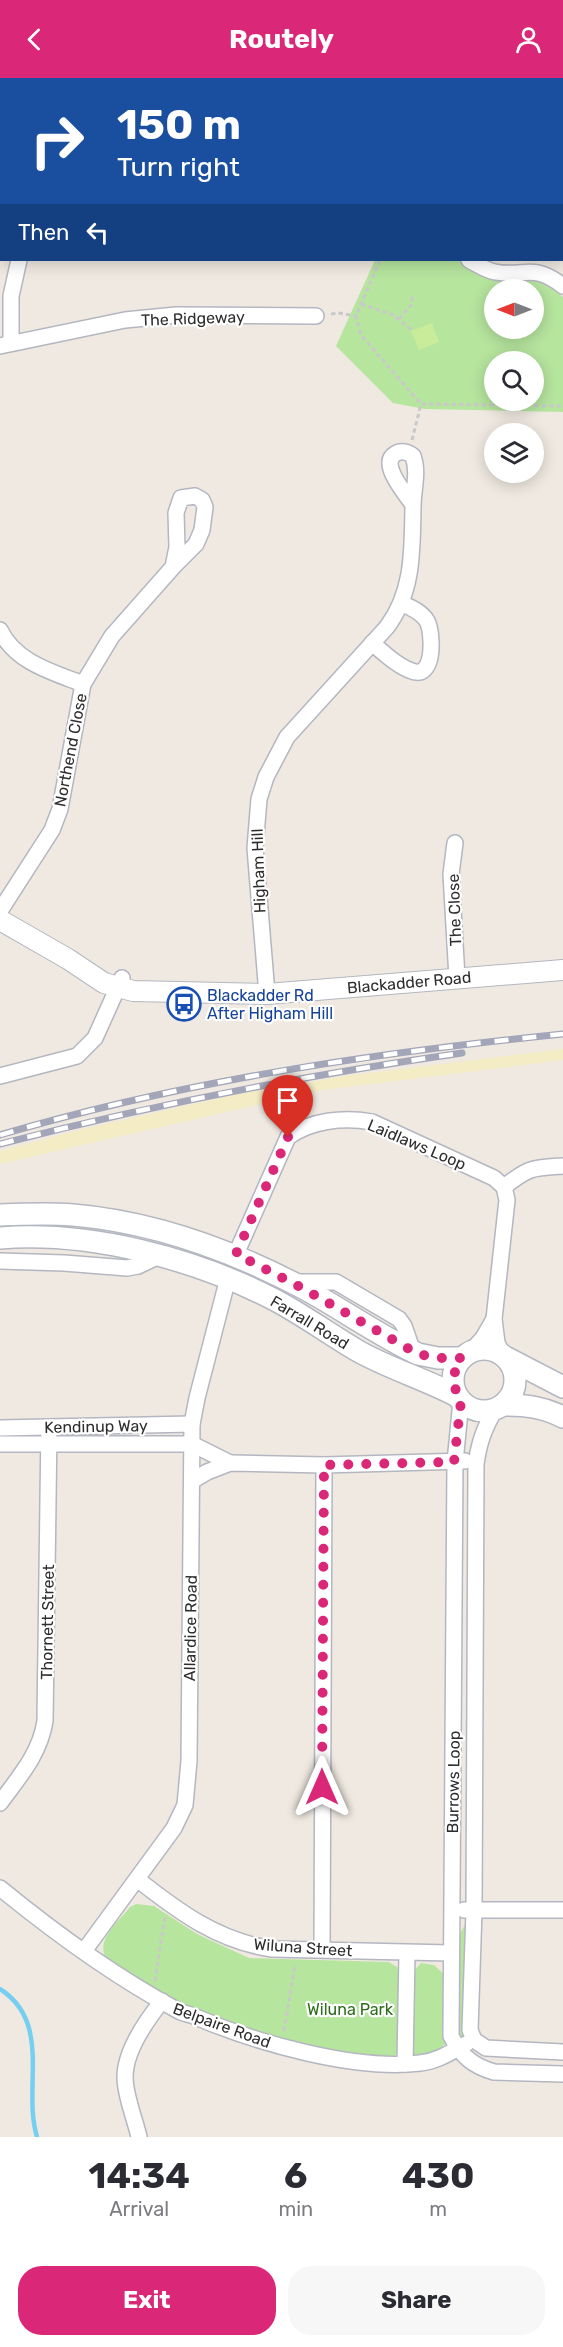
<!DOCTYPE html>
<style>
:root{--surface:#fff;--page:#f7f7f7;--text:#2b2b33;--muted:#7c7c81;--accent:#db2777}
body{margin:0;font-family:Rubik,sans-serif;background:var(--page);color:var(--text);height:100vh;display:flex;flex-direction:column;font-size:22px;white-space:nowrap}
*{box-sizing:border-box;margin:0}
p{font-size:20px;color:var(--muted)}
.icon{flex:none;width:33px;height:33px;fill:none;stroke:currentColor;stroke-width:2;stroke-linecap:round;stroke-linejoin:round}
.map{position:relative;height:2059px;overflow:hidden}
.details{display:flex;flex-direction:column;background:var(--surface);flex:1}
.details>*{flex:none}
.guide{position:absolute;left:0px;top:0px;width:564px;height:183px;box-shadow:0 3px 15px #0003;background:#1a4fa0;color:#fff;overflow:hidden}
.needle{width:39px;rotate:270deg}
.fabs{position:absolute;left:484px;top:201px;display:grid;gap:12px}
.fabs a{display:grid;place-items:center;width:60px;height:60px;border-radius:50%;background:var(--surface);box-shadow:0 3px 15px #0003;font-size:30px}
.pin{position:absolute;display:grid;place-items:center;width:51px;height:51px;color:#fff;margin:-62px -26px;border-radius:50% 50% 50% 0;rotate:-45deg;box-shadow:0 0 6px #0007}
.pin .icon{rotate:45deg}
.me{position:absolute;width:66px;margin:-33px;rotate:0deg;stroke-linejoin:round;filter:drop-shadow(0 0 4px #0008)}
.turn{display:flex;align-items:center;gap:21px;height:126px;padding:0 18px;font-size:27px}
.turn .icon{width:78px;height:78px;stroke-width:2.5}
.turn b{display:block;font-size:42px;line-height:51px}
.then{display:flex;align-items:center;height:57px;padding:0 18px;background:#0003;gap:12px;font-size:22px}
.eta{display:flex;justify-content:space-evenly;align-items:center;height:102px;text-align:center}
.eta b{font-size:36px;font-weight:700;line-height:42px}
.cta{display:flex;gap:12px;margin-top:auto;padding:12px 18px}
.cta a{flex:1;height:69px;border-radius:24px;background:var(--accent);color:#fff;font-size:24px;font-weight:700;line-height:69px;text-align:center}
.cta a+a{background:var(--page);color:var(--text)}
header{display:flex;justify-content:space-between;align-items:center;height:78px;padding:0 18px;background:var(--accent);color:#fff;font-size:27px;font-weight:700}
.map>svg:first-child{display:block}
</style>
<header><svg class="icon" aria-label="back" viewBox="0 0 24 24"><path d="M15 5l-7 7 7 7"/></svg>Routely<svg class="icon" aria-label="person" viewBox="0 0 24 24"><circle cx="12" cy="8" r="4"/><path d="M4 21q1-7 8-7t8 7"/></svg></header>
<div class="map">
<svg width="563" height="2059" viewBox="0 0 563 2059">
<rect width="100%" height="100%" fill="#efe9e1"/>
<g fill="#b6e59e" fill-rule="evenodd">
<path d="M375 182H458L479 196 536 202 553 210 563 219V334L425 331 393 325 336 268ZM495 212H534V250H495ZM495 284H534V322H495Z"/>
<path d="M136 1826 154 1828 197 1856 249 1880 389 1884 397 1889 399 1895V1972L392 1982 291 1969 158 1917 106 1880C95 1862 120 1842 130 1829Z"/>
<polygon points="467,1843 465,1956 462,1962 460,1962 457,1953 456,1863"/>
<polygon points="421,1885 434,1887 448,1900 447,1964 435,1975 415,1979 412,1977 414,1893"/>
</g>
<polygon fill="#f3ecc5" points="563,971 563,982 323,1012 0,1086 0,1073 83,1051 229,1018 338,999"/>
<polygon fill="#c9ec9a" points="432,245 439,264 419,272 411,253"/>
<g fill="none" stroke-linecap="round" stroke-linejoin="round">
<path stroke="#75cff0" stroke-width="4.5" d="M0 1911C53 1945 22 2010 37 2059"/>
<defs>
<g id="minor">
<polyline points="435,0 435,2"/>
<polyline points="562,12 563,12"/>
<path d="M469 182C477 186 485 192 495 194 525 200 532 184 563 208"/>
<polyline points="11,265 11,218 19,182"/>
<polyline points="0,268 125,242 176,237 316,238"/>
<path d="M0 552C15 584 52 594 83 606"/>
<path d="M372 565C384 575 399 590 415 594 435 598 433 554 427 543 422 534 410 529 401 525"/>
<polyline points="455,765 451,796 457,900"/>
<polyline points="0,833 52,752 60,731 83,606 112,558 173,489 196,466 202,452 205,429 202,422 195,418 181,420 176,435 177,469 173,489"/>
<path d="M267 916 255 770 259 721 266 699 287 659 387 549C414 513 412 471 413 429 413 411 419 395 413 378 408 374 401 372 395 376 379 386 406 416 413 427"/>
<polyline points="0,998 77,978 95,960 122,900"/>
<path d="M504 1109C529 1089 532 1090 563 1088"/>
<path d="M236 1176 288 1059C311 1042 344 1039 372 1044L494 1100 504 1109 507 1122 494 1241 497 1265 503 1277"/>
<polyline points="0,1183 64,1185 127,1190 138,1188 159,1178"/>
<polyline points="294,1204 336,1204 399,1241 404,1248 413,1274"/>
<polyline points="470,1274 483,1260 494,1241"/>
<path d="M461 1323 455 1384 451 1958C461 1978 473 1988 494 1994L563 1996"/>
<path d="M495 1332C484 1350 479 1365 476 1386L474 1833 470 1952 474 1962 486 1970 563 1974"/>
<polyline points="0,1350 192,1346"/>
<polyline points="0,1366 192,1366 230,1385"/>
<polyline points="192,1403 207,1394 230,1385 324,1387 465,1383"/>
<path d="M0 1725C19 1699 40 1676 45 1643L49 1349"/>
<path d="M137 1801C179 1834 218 1863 272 1871L451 1875"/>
<path d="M0 1810C55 1855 114 1898 177 1932 183 1936 191 1936 198 1940 258 1965 355 1993 420 1985 438 1983 451 1974 466 1966"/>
<polyline points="464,1832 563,1832"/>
<polyline points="322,1871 324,1387"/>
<polyline points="84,1873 174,1750 185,1727 189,1683 192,1346 197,1320 228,1200"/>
<polyline points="405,1986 407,1875"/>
<path d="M139 2059C135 2041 125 2018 125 1999 125 1973 146 1943 162 1923"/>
</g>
<polyline id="tertiary" points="0,842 68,881 104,905 133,913 267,916 563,892"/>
<g id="secondary">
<path d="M0 1137C24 1136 49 1135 73 1137 155 1144 231 1172 303 1210 342 1231 378 1257 418 1276L438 1280H462"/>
<path d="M0 1160C90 1153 193 1180 273 1221 302 1236 329 1256 358 1273 390 1291 425 1301 457 1318"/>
<circle cx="484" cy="1302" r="31"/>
<polyline points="507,1280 563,1309"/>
<path d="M504 1327C526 1327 543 1329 563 1339"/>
</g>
</defs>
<use href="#minor" stroke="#b4b7c1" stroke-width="18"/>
<use href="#tertiary" stroke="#b4b7c1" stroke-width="22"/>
<use href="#secondary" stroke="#b4b7c1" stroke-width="24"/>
<g stroke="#c9c9c9" stroke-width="3" stroke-dasharray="4.5 3" stroke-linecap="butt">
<polyline points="411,0 411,2"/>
<polyline points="380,182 356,238 361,257 421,326 563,328"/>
<polyline points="361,226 393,237 412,252"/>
<polyline points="331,236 338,235 356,238"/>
<polyline points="399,241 411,227 413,216"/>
<polyline points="412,362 421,326"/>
<polyline points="155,1903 165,1838"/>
<polyline points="284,1953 295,1886"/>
</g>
<use href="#minor" stroke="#fff" stroke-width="15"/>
<use href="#tertiary" stroke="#fff" stroke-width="20"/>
<use href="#secondary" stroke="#fff" stroke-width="21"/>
<defs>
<g id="rail">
<path d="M0 1057C183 1003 373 975 563 956"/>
<path d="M0 1066C152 1027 306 997 462 975"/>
</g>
</defs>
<use href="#rail" stroke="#a3a6b8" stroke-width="7"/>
<use href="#rail" stroke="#fff" stroke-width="4.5" stroke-dasharray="14" stroke-linecap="butt"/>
</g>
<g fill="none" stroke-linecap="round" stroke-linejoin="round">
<polyline stroke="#db2777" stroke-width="10" stroke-dasharray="0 18" points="288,1059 236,1176 304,1211 418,1276 438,1280 462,1280 453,1298 454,1308 461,1323 454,1384 324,1387 322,1709"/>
</g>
<defs>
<symbol id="bus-ring" viewBox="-11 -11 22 22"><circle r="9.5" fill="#fff" stroke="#1a4fb4" stroke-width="1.5"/><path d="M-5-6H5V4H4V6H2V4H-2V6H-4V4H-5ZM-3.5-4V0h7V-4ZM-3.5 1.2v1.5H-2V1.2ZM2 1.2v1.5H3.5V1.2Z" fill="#1a4fb4"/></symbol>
</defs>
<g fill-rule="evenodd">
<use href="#bus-ring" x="165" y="907" width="38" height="38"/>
</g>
<g text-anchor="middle" stroke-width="4.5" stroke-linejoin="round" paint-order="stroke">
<g font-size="16" fill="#2e2e2e" stroke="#fff">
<text transform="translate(193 240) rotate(-2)" y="6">The Ridgeway</text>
<text transform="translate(70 672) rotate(-79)" y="6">Northend Close</text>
<text transform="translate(258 793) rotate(-92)" y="6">Higham Hill</text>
<text transform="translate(454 832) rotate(-92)" y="6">The Close</text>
<text transform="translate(409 904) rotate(-5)" y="6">Blackadder Road</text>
<text transform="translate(417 1066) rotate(23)" y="6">Laidlaws Loop</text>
<text transform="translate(310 1244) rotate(31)" y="6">Farrall Road</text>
<text transform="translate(96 1348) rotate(-1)" y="6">Kendinup Way</text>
<text transform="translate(47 1544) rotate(-89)" y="6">Thornett Street</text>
<text transform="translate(190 1550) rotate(-89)" y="6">Allardice Road</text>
<text transform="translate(453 1704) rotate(-89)" y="6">Burrows Loop</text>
<text transform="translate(303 1869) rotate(4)" y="6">Wiluna Street</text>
<text transform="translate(222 1947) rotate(20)" y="6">Belpaire Road</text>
</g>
<g font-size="16" fill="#164399" stroke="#fff" text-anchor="start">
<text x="207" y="923">Blackadder Rd<tspan x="207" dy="18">After Higham Hill</tspan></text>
</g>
<g font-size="16" fill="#2c6e1b" stroke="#fff">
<text x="350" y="1937">Wiluna Park</text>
</g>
</g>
</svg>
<div class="fabs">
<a><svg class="needle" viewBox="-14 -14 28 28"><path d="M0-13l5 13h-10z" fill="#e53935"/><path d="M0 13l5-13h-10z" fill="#7c7c81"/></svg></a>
<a><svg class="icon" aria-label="search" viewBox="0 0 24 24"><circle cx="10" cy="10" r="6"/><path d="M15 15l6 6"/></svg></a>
<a><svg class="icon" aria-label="layers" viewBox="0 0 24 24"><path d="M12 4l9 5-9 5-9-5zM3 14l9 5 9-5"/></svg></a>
</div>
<div class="pin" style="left:288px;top:1059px;background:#d93025"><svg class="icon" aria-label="arrive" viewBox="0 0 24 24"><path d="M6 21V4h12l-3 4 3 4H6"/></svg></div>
<svg class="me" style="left:322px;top:1709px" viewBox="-20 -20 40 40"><path d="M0-17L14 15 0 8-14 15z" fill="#db2777" stroke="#fff" stroke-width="4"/></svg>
<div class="guide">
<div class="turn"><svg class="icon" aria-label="right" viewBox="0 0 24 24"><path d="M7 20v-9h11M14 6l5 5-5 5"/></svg><div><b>150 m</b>Turn right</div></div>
<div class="then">Then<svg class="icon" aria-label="left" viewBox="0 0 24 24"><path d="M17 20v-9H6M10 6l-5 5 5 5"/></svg></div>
</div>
</div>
<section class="details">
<div class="eta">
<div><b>14:34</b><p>Arrival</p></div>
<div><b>6</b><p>min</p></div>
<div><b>430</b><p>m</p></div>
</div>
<div class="cta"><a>Exit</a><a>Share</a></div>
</section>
